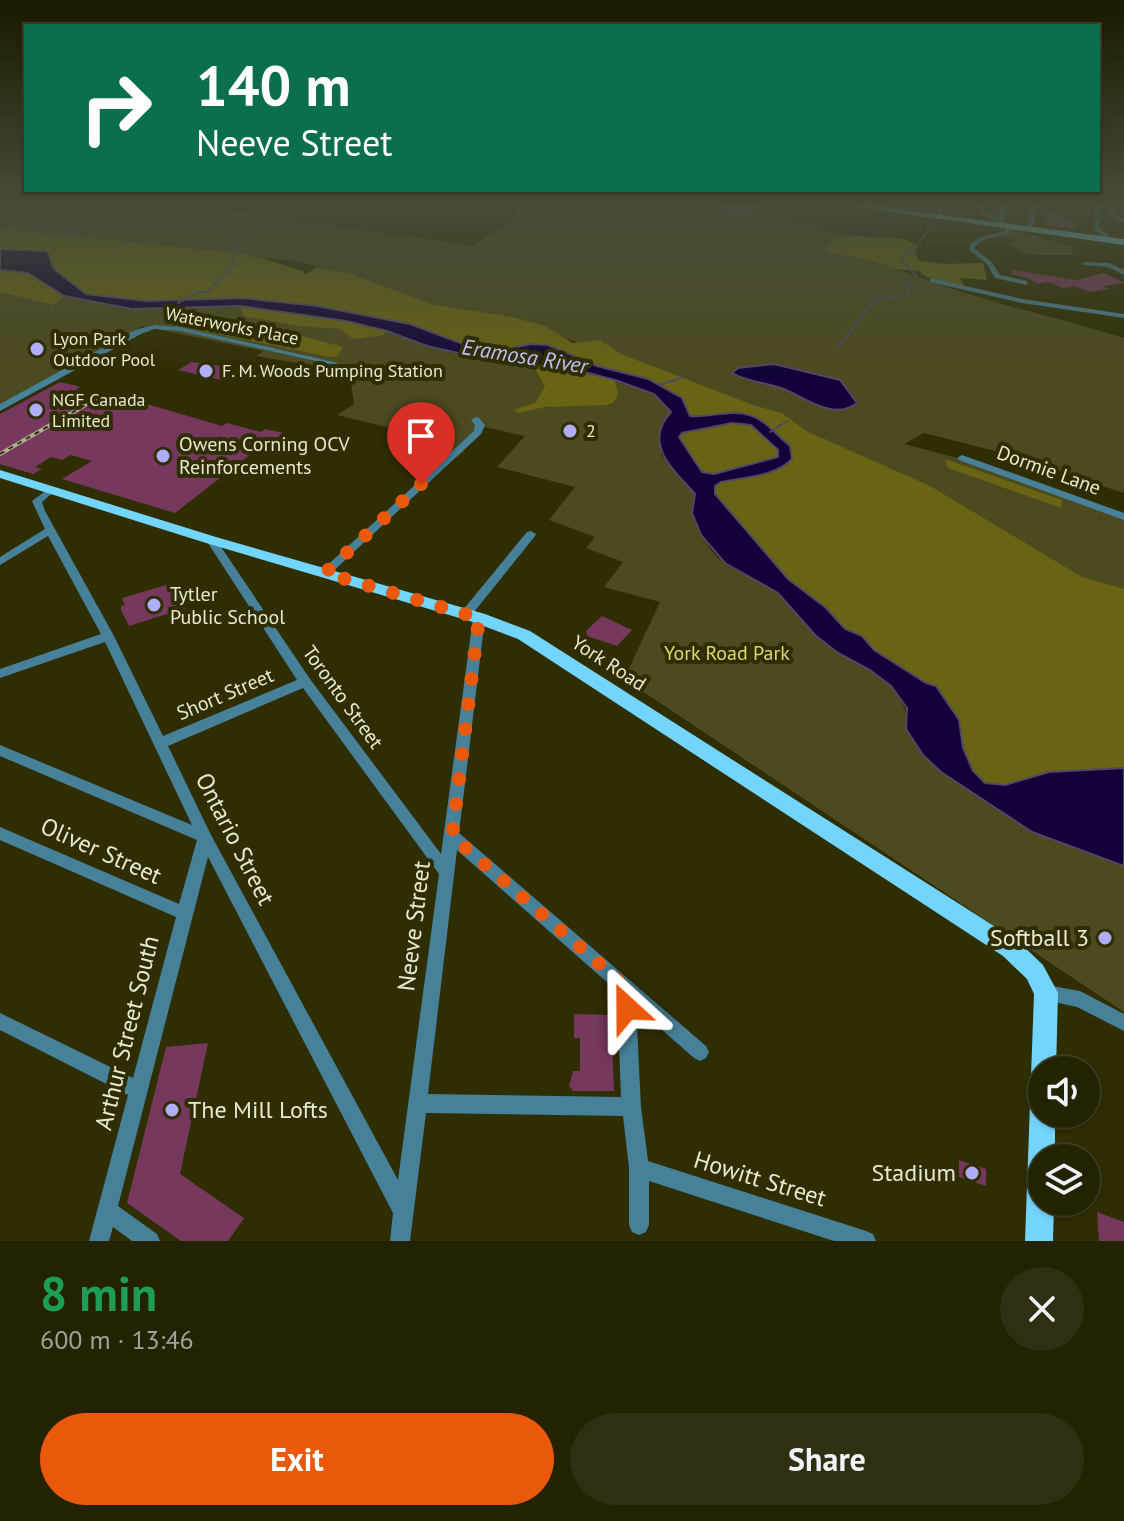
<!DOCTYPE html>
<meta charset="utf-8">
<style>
:root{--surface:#232202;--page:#2f2f11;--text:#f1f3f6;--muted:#a3a499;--line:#403f24;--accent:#ea580c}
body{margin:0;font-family:"PT Sans",sans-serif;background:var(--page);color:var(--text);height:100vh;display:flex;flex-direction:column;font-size:30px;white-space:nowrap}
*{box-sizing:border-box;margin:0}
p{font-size:26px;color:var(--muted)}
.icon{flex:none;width:44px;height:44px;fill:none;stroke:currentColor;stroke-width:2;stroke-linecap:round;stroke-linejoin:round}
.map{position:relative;height:1241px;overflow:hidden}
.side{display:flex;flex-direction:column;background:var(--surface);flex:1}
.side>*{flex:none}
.guide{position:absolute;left:24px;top:24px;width:1076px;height:168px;border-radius:0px;box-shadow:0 2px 6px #0004,0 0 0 2px var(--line);background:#0b6e4f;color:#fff;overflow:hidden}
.tools{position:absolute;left:1028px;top:1056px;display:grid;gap:16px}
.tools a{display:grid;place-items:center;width:72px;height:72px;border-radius:50%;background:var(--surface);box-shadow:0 2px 6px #0004,0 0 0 2px var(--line);font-size:40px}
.pin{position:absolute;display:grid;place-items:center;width:68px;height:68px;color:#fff;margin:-82px -34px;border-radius:50% 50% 50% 0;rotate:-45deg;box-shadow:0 0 8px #0007}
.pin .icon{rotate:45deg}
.me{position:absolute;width:88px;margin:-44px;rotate:336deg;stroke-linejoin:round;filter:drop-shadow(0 0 6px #0008)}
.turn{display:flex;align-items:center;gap:28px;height:168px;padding:0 40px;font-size:36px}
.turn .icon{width:104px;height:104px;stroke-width:2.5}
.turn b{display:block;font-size:56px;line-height:68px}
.round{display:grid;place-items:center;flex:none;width:84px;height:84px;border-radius:42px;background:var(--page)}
.overview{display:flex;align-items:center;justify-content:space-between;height:136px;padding:0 40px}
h1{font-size:48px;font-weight:700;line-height:60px;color:#1e9e55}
.button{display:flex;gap:16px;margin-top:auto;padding:16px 40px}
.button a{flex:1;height:92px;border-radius:48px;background:var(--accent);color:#fff;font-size:32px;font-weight:700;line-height:92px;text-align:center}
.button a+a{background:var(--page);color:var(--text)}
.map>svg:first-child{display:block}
</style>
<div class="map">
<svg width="1124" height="1241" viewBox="0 0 1124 1241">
<rect width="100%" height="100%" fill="#2f2d02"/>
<g fill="#4c4a1f">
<path d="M0 202H173L473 246 534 202H698L719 205 710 215 749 220 757 213 810 222 820 231 856 236 840 239C926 292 1028 308 1124 338V493L991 450 924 433 904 444 961 459 1124 517V590L1064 580 774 422 531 324 424 305 360 278 298 261 0 236Z"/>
<polygon points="1013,229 1026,231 1023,232 1074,248 1071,255 1036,255 1023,253 1008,243 1016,241 1005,236"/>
<path d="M0 270 64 296 132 309 240 306 346 321 387 331 427 346 485 359 535 363 615 380 654 394 670 408 671 412 661 455 695 494C691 521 703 546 724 563 740 575 762 580 777 593 796 609 809 630 828 646 847 661 871 668 889 685 910 705 908 732 923 755L1032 832 1124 866V1012L624 679 660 602 604 587 623 562 586 548 595 537 549 520 575 487 497 467 525 436 485 427 458 457 409 445 419 435 337 415 354 404 350 376 339 374V370L256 356 263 351 142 326 0 405Z"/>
</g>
<g fill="#696413">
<polygon points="0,229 248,254 303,271 305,275 317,267 350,274 435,305 512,317 545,326 573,343 600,340 621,354 753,405 782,413 808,432 930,486 1082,577 1124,589 1124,768 1049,772 1005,785 985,783 973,771 963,748 959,720 926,683 874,650 862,636 845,629 826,608 788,579 715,494 715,486 721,482 771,472 790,446 771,432 769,426 690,416 682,398 648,379 597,366 564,351 531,344 498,351 471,347 410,324 317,306 242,298 146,301 86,294 54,269 46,251 0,249"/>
<path d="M856 236C875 239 904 232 919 248L915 250 918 260 943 264 983 263 987 280 960 278 966 289 925 276 919 271 897 269 877 262 825 251C831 239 844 238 856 236Z"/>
<polygon points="0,270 27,273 64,296 54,305 0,292"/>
<polygon points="240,306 346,321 387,331 383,335 353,339 340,329 299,326 244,316"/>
<polygon points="216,322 284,331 343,347 338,356 330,357 202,331"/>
<polygon points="535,363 615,380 618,395 613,403 607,405 545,407 518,413 513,410 535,403 545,387 533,365"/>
<polygon points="732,423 751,425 778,450 778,457 714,474 702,471 679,437 682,433"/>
<polygon points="945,459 1062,500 1061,508 948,468"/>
</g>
<g fill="#120239" stroke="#524767" stroke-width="2" fill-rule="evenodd">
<path d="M0 249 47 251 54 269 86 294 146 301 242 298 317 306 410 324 471 347 498 351 531 344 548 345 597 366 648 379 682 398 690 416C708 418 732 409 749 415 766 420 777 436 790 446L792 459C775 477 744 477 721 482L715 486V494L788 579 826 608 845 629 862 636 874 650 926 683 936 686 959 720 963 748 973 771 985 783 1005 785 1049 772 1124 768V866L1032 832 941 772 923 755 906 729 907 708 891 686 870 670 838 653 815 635 778 593 725 563 701 535 692 513 695 494C673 469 642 444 671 412L654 394 615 380 573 369 485 359 427 346 387 331 346 321 240 306 132 309 64 296 28 273 0 270ZM732 423 751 425 778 450V457L714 474 702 472 679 437 682 433Z"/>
<path d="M774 364 840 380 857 403C833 422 804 396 781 388 765 383 746 381 732 373L738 368Z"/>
</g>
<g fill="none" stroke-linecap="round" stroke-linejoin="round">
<g stroke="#524767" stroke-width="2">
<polyline points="917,276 900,259 913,250 934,223"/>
<path d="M178 303 199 292H207L234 264C230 235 252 221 270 202"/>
<polyline points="838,348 874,300 909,294 906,285 912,280"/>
<polyline points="660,385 681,378"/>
<polyline points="770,432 787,421"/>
</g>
</g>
<g fill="#76395d">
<polygon points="735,202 762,202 748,218 715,214 722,206 730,207"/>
<polygon points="1048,211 1076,223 1074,229 1045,225"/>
<polygon points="1012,270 1077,280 1104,273 1124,283 1103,286 1109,289 1090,292 1075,286 1063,288 1049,282 1037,284 1028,278 1011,274"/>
<polygon points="192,362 222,366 221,369 234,372 221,380 178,370"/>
<polygon points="60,382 81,387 76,389 82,391 66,402 90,408 107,398 134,405 140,402 222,426 227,423 261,432 265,429 284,433 274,441 270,439 175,513 62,479 92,461 71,455 62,460 51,457 35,467 42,469 33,474 0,464 0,414"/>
<polygon points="173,583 186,608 129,626 121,610 121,606 125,605 122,598"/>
<polygon points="602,616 632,630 617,646 587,636 586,631"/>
<polygon points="574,1014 611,1015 614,1091 573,1091 569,1086 573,1071 580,1071 580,1038 574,1038"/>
<polygon points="208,1043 180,1174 244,1218 228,1241 181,1241 127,1203 166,1047"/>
<polygon points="959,1160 986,1169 986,1186 959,1177"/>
<polygon points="1097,1212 1124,1222 1124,1241 1099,1241"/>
</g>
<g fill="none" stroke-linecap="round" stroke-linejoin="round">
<g fill="#478199" fill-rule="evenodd">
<polygon points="942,202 948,202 939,219 935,219"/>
<polygon points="978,202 984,202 985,211 998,218 1003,202 1009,202 1003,221 1004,227 1000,227 997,222 980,213"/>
<polygon points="1033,202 1039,202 1032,230 1029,232 1026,230"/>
<polygon points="1097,202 1103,202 1099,228 1108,235 1108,237 1104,237 1093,229"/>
<polygon points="1111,202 1117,202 1115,214 1124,219 1124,223 1109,215"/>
<polygon points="1008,226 1013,227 1008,234 985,239 975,246 975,249 992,262 1000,275 1027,281 1027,285 995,278 987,264 969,250 970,244 981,237 1004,232"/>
<polygon points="1085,262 1109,263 1124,270 1124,275 1108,267 1083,265 1083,263"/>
<polygon points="930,278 1022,299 1124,314 1124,318 1022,303 930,282"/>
<polygon points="154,325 180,327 338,363 334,365 180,331 154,329 141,334 0,411 0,404 135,330"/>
<polygon points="476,417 479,418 485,425 481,434 329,575 321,575 319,573 321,571 474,431 475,425 471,420"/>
<polygon points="962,455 1124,513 1124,520 959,460 957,458"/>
<path d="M51 487 56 490 42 502 45 511 114 636 163 736 297 680 206 540 207 538H215L310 679 441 854 473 618 479 614 483 615 485 618 459 833 706 1046 709 1052 706 1058 700 1061 694 1058 636 1007 641 1107 648 1161 866 1231 873 1234 876 1241H834L649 1181V1225L646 1232 639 1235 632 1232 629 1225V1168L623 1116 426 1113 410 1241H390L393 1213 208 857 118 1206 157 1234 160 1241H132L113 1227 109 1241H89L128 1095 0 1030V1013L133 1078 176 917 0 840V827L179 904 197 840 0 756V745L192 825 105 642 0 678V669L101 634 48 536 0 565V557L45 529 32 501ZM303 688 439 874 398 1180 211 835 168 746ZM457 850 617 991 621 1097 428 1094Z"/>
<polygon points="531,531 536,534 535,536 470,617 462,617 460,614 462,611 527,532"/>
<polygon points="1046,985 1080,991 1124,1014 1124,1031 1077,1007 1040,999 1037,993 1040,987"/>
</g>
<g fill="#73d5fc" fill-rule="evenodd">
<polygon points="820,202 844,202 1124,239 1124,245"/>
<polygon points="0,470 216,537 485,614 530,631 1019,942 1043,965 1058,993 1056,1070 1042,1070 1042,1114 1055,1114 1055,1158 1042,1158 1042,1202 1054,1202 1053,1241 1025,1241 1034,994 1027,979 1003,956 518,639 473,622 206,543 0,478"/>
</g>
<defs>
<g id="rail">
<polyline points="63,418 102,395"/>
<polyline points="0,454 52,424"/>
</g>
</defs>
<use href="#rail" stroke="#afae91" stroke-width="4"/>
<use href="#rail" stroke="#2f2d02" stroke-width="2" stroke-dasharray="5" stroke-linecap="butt"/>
</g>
<linearGradient id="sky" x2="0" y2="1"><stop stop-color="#1a1901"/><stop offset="0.54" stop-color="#474c39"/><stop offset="1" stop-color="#474c39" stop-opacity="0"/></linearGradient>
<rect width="1124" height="376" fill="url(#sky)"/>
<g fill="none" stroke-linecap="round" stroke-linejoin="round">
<polyline stroke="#ea580c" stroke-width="14" stroke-dasharray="0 25.2" points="421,484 325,573 479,618 452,836 626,987 627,1008"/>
</g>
<g fill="#b1adfa" stroke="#2f2d02" stroke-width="3">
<circle cx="37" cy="349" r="8"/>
<circle cx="206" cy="371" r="8"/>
<circle cx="36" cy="410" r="8"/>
<circle cx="570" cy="431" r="8"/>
<circle cx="163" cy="456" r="8"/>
<circle cx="154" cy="605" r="8"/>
<circle cx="1105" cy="938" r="8"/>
<circle cx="172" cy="1110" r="8"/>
<circle cx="972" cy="1173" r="8"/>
</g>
<g text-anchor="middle" stroke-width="8" stroke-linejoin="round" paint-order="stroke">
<g font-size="18" fill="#e9e8d2" stroke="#2f2d02">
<text transform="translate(232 326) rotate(11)" y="6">Waterworks Place</text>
</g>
<g font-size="18" fill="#e9e8d2" stroke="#2f2d02" text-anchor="start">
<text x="53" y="345">Lyon Park<tspan x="53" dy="21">Outdoor Pool</tspan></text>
<text x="222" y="377">F. M. Woods Pumping Station</text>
<text x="52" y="406">NGF Canada<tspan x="52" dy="21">Limited</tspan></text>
<text x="586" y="437">2</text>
</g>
<g font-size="20" fill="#e9e8d2" stroke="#2f2d02" text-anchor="start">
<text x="179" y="451">Owens Corning OCV<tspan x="179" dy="23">Reinforcements</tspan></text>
<text x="170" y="601">Tytler<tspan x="170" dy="23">Public School</tspan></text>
</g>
<g font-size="20" fill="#e9e8d2" stroke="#2f2d02">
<text transform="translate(1049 470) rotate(20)" y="7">Dormie Lane</text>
<text transform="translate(609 663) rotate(33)" y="7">York Road</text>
<text transform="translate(225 694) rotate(-23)" y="7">Short Street</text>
<text transform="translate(343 697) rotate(54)" y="7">Toronto Street</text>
</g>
<g font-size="20" fill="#ded870" stroke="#2f2d02">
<text x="727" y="660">York Road Park</text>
</g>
<g font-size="22" font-style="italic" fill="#c0bef5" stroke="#2f2d02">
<text transform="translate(525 356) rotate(9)" y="8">Eramosa River</text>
</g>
<g font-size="24" fill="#e9e8d2" stroke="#2f2d02">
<text transform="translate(235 839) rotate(63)" y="8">Ontario Street</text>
<text transform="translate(101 851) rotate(24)" y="8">Oliver Street</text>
<text transform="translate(414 926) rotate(-83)" y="8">Neeve Street</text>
<text transform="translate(127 1033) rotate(-76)" y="8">Arthur Street South</text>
<text transform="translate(760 1179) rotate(17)" y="8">Howitt Street</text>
</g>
<g font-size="24" fill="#e9e8d2" stroke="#2f2d02" text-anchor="end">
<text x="1089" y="946">Softball 3</text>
<text x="188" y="1118" text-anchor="start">The Mill Lofts</text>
<text x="956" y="1181">Stadium</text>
</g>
</g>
</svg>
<div class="tools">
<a><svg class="icon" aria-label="sound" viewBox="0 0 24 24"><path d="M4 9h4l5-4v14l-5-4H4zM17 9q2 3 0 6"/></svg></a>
<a><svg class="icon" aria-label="layers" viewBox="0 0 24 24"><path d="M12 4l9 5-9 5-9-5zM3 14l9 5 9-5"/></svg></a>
</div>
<div class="pin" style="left:421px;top:484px;background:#d93025"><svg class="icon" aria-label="arrive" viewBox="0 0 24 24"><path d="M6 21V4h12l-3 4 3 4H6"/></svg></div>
<svg class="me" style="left:627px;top:1008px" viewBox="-20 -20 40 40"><path d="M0-17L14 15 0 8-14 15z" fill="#ea580c" stroke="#fff" stroke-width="4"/></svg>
<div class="guide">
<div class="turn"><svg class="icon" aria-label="right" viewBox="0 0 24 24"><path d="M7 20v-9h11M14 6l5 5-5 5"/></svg><div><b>140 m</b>Neeve Street</div></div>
</div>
</div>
<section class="side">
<div class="overview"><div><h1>8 min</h1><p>600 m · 13:46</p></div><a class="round"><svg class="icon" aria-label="close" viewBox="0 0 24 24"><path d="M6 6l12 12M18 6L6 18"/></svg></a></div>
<div class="button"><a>Exit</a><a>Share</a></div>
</section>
